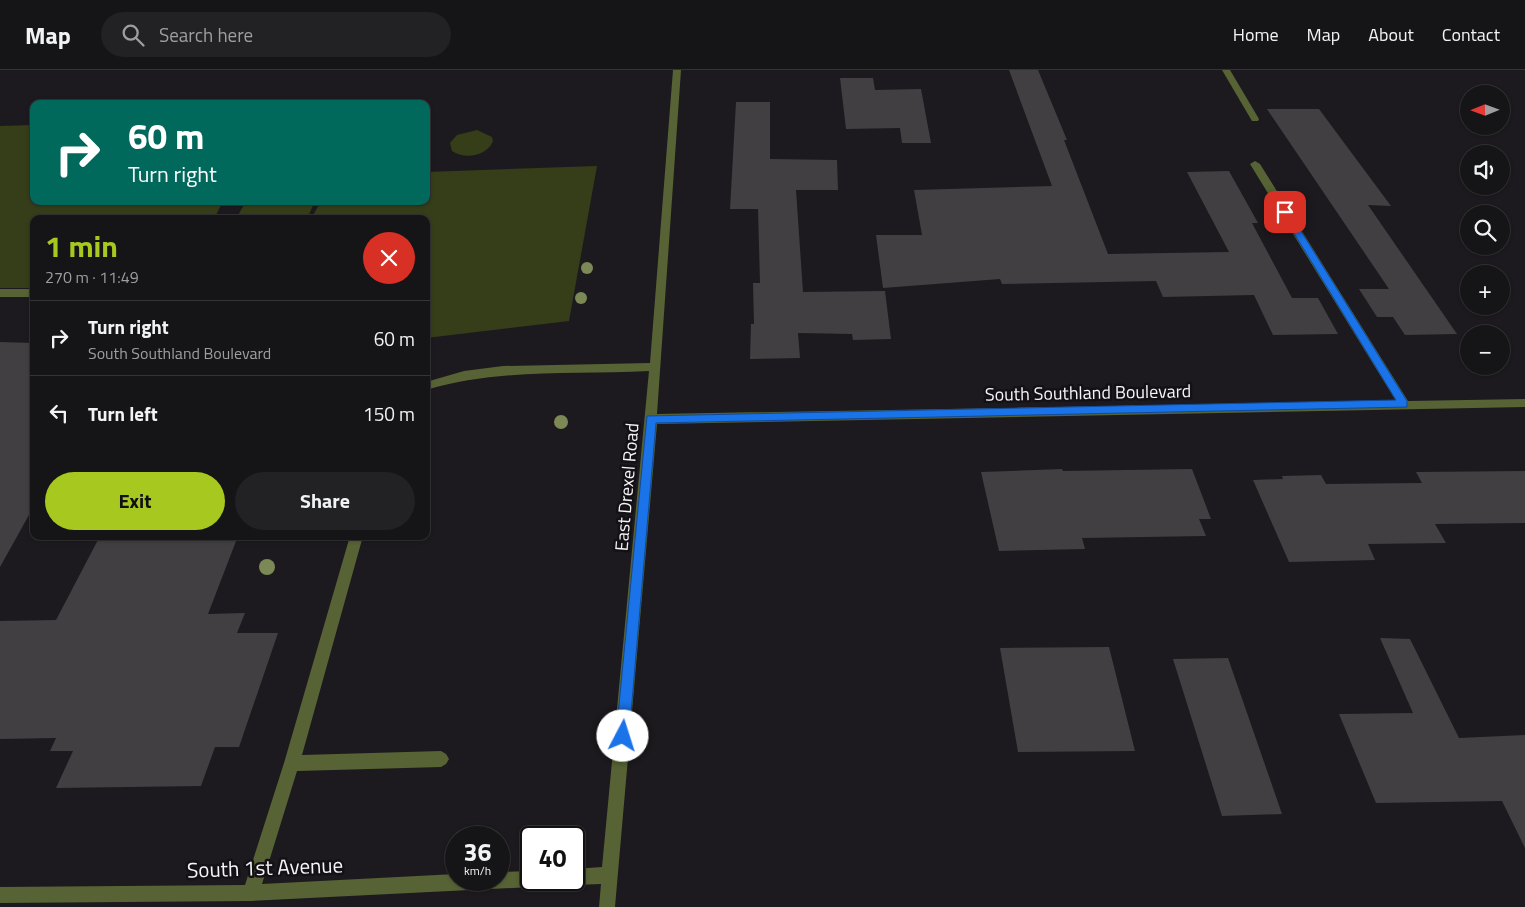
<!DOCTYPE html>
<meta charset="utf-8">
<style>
:root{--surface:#151416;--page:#222123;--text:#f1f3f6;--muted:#9d9ea1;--line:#343335;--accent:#a7c81f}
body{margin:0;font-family:"Titillium Web",sans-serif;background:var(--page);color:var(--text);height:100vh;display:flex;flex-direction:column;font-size:19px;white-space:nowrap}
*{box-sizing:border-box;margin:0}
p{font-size:16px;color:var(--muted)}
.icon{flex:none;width:28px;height:28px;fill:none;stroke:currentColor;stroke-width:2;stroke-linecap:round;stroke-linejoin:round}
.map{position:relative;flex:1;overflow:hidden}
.drawer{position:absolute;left:30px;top:145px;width:400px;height:325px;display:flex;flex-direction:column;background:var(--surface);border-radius:10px;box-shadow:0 1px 4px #0004,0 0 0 1px var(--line)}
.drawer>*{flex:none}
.top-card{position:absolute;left:30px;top:30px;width:400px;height:105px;border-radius:10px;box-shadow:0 1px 4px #0004,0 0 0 1px var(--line);background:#00695c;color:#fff;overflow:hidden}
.needle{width:32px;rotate:269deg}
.buttons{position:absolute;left:1460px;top:15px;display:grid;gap:10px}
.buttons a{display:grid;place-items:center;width:50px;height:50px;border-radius:50%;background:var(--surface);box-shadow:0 1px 4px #0004,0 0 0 1px var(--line);font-size:25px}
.speed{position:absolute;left:445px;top:756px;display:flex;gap:10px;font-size:25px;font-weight:700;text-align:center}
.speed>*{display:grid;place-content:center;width:65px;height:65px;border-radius:50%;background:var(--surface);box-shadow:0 1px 4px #0004,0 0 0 1px var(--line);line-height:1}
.speed small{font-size:12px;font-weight:400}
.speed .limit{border:2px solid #111;border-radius:8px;background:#fff;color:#111}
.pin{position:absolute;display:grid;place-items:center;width:42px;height:42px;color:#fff;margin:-21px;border-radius:10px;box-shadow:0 2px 8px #0006}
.me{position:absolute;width:55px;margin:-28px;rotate:5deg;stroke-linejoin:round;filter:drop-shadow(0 0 4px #0008)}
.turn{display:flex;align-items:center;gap:18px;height:105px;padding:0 15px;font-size:22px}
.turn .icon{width:65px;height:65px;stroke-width:2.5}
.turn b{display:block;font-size:35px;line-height:42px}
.round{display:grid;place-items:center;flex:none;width:52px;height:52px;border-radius:26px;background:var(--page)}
.head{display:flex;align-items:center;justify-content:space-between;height:85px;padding:0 15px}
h1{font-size:30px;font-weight:700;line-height:38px;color:var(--accent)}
.action{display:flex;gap:10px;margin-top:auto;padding:10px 15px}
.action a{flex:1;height:58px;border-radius:30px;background:var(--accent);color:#111;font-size:20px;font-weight:700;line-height:58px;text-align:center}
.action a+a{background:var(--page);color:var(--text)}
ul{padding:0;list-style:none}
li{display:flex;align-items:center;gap:15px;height:75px;padding:0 15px;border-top:1px solid var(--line)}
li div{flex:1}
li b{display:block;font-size:19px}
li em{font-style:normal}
header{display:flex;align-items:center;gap:30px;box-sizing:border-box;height:70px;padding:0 25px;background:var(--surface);border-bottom:1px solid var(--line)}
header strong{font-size:24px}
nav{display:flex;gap:28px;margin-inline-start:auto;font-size:18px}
.search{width:350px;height:45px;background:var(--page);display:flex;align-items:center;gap:12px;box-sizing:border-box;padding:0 18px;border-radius:28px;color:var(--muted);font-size:19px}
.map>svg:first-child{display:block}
</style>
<header>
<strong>Map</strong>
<div class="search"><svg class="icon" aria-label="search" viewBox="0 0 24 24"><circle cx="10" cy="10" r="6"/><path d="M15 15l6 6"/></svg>Search here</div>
<nav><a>Home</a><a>Map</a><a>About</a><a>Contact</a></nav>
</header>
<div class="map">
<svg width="1525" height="837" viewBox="0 0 1525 837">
<rect width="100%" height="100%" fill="#1c1a1e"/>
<g fill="#353e19">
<polygon points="34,55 34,131 223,131 214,149 34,149 34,218 0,218 0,56"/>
<path d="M477 60 492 67 493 71C487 86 465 90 452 81L450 73 457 65Z"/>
<polygon points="597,96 569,251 426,268 426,149 311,149 321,131 426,131 426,102"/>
<polygon points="246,131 315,131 307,149 236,149"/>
</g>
<g fill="#423f43">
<polygon points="1009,0 1038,0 1067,70 1064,70 1108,184 1229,182 1187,102 1229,101 1258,153 1252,153 1292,228 1318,228 1338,264 1273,265 1254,225 1163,227 1156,211 1002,214 1000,209 883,218 876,165 922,165 914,120 1052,116"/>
<polygon points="840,8 873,8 875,20 921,19 931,73 902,73 900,58 846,59"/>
<polygon points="736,32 770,32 770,89 837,90 838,120 796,120 803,222 885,221 891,269 853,270 852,264 798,263 800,288 750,289 751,254 754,254 753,213 760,213 758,139 730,139"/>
<polygon points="1267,39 1319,39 1391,136 1368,135 1457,264 1405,265 1393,247 1377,247 1359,219 1389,219"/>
<polygon points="0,272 34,273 34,436 0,497"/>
<polygon points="1062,399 1063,401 1192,399 1211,449 1199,449 1206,466 1082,468 1085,479 999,481 981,402"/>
<polygon points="1525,401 1525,453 1435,454 1446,473 1368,474 1375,490 1289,492 1253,410 1283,409 1282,406 1321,405 1326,414 1422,413 1416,402"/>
<polygon points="100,466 238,466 208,544 245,543 237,563 278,563 239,677 215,677 201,716 56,718 73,681 50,681 56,668 0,669 0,551 56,550"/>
<polygon points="1380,568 1410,569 1459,668 1525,665 1525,778 1502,731 1376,733 1339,644 1413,643"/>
<polygon points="1109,577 1135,681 1018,682 1000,578"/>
<polygon points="1228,588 1282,744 1222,746 1173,589"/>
</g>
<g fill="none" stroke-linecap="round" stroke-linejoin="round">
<g fill="#576334" fill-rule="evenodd">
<path d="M673 0H681L657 344 1396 331 1250 94 1255 91 1260 94 1408 331 1525 329V337L657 354 615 837H599L601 814 574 815 567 810H574V799L602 797 649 301C574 305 498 298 426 320V312L464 301 503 296 650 293Z"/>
<polygon points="1222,0 1230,0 1259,49 1258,51 1252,51"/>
<rect x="0" y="219" width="34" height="8"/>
<polygon points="350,466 363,466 302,685 441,681 446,684 449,689 446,694 441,697 297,701 262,814 456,804 456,810 499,810 499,802 531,801 531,810 539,810 537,815 531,817 251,831 0,833 0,817 245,815 284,693"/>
</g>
</g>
<g fill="#7c8956">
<circle cx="587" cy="198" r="6"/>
<circle cx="581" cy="228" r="6"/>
<circle cx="561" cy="352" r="7"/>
<circle cx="267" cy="497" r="8"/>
</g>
<polygon fill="#1a73e8" stroke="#114b97" points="1282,140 1289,142 1407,331 1407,337 656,353 629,666 627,671 623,673 618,671 616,666 647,346 1396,330 1281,142"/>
<g text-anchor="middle" stroke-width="5" stroke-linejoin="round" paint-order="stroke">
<g font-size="18" fill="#f5f4f6" stroke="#131115">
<text transform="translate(1088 323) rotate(-1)" y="6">South Southland Boulevard</text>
<text transform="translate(627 417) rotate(-85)" y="6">East Drexel Road</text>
</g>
<g font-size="21" fill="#f5f4f6" stroke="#131115">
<text transform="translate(265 798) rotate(-2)" y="7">South 1st Avenue</text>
</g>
</g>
</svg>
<div class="buttons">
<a><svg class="needle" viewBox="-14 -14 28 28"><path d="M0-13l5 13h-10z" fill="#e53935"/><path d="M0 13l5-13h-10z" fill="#9d9ea1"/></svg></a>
<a><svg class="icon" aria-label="sound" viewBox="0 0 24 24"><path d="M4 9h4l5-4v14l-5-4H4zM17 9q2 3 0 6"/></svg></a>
<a><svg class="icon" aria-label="search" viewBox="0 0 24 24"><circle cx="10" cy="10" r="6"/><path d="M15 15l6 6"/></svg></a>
<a>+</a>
<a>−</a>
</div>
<div class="speed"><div>36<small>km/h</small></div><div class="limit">40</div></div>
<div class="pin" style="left:1285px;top:142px;background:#d93025"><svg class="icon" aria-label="arrive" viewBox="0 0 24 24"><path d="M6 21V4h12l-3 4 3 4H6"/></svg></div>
<svg class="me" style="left:623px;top:666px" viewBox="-20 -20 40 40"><circle r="19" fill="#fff"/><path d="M0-13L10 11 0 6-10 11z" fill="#1a73e8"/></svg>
<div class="top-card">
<div class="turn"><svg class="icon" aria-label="right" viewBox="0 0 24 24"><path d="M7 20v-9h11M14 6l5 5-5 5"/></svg><div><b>60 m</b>Turn right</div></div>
</div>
<section class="drawer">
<div class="head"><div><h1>1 min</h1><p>270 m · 11:49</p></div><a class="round" style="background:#d93025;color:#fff"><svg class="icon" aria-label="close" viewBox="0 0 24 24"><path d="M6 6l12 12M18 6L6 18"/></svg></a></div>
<ul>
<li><svg class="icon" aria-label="right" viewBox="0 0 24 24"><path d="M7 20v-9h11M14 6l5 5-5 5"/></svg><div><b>Turn right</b><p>South Southland Boulevard</p></div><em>60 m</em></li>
<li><svg class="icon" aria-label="left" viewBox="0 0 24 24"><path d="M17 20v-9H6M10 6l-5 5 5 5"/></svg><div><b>Turn left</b></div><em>150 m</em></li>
</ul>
<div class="action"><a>Exit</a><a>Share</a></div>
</section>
</div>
